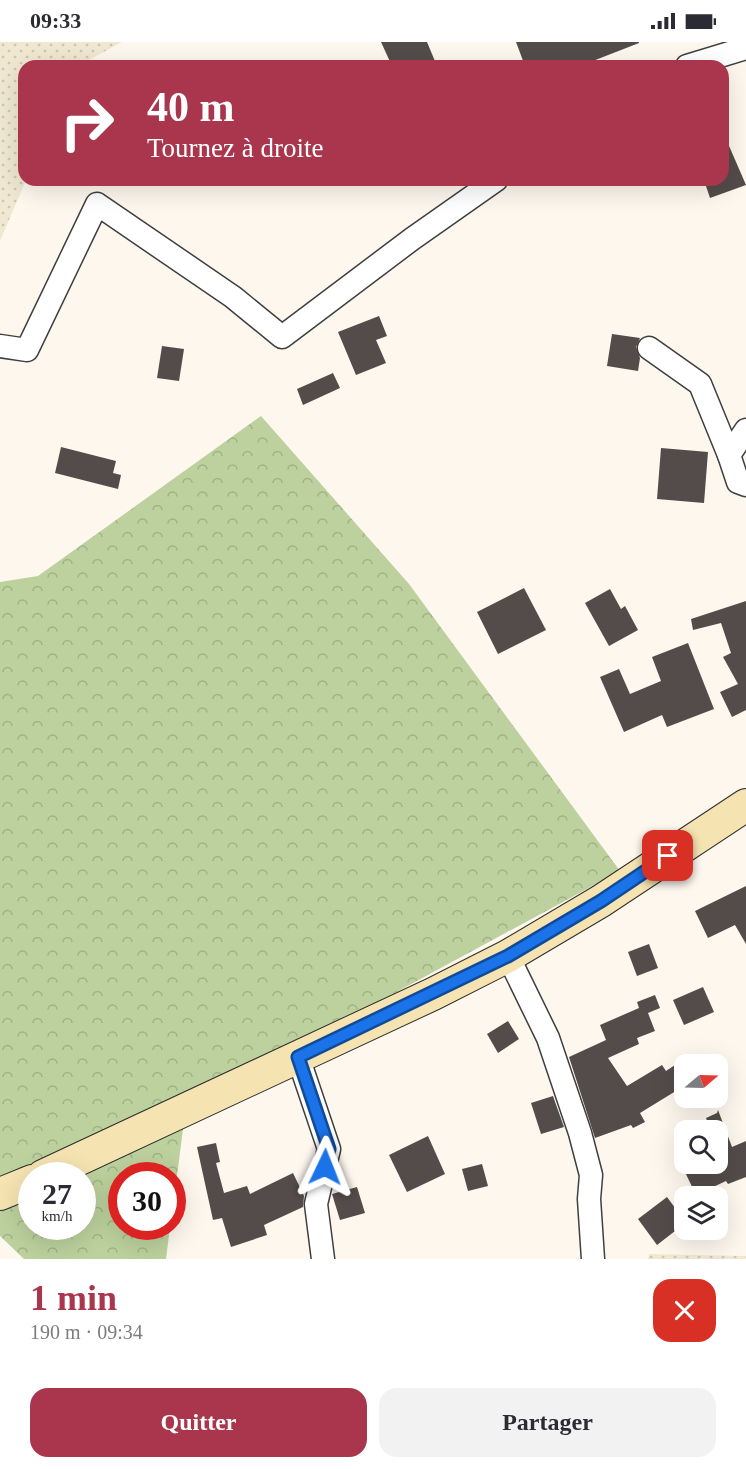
<!DOCTYPE html>
<html lang="fr">
<meta charset="utf-8">
<style>
:root{--surface:#fff;--page:#f2f2f3;--text:#2b2b33;--muted:#7c7c81;--accent:#aa364d}
body{margin:0;font-family:Georgia,serif;background:var(--page);color:var(--text);height:100vh;display:flex;flex-direction:column;font-size:22px;white-space:nowrap}
*{box-sizing:border-box;margin:0}
p{font-size:20px;color:var(--muted)}
.icon{flex:none;width:33px;height:33px;fill:none;stroke:currentColor;stroke-width:2;stroke-linecap:round;stroke-linejoin:round}
.map{position:relative;height:1217px;overflow:hidden}
.panel{display:flex;flex-direction:column;background:var(--surface);flex:1}
.panel>*{flex:none}
.banner{position:absolute;left:18px;top:18px;width:711px;height:126px;border-radius:18px;box-shadow:0 6px 24px #0002;background:#aa364d;color:#fff;overflow:hidden}
.needle{width:39px;rotate:71deg}
.tools{position:absolute;left:674px;top:1012px;display:grid;gap:12px}
.tools a{display:grid;place-items:center;width:54px;height:54px;border-radius:12px;background:var(--surface);box-shadow:0 6px 24px #0002;font-size:30px}
.speed{position:absolute;left:18px;top:1120px;display:flex;gap:12px;font-size:30px;font-weight:700;text-align:center}
.speed>*{display:grid;place-content:center;width:78px;height:78px;border-radius:50%;background:var(--surface);box-shadow:0 6px 24px #0002;line-height:1}
.speed small{font-size:15px;font-weight:400}
.speed .limit{border:9px solid #d22;background:#fff;color:#111}
.pin{position:absolute;display:grid;place-items:center;width:51px;height:51px;color:#fff;margin:-26px;border-radius:12px;box-shadow:0 3px 9px #0006}
.me{position:absolute;width:66px;margin:-33px;rotate:2deg;stroke-linejoin:round;filter:drop-shadow(0 0 4px #0008)}
.turn{display:flex;align-items:center;gap:21px;height:126px;padding:0 30px;font-size:27px}
.turn .icon{width:78px;height:78px;stroke-width:2.5}
.turn b{display:block;font-size:42px;line-height:51px}
.round{display:grid;place-items:center;flex:none;width:63px;height:63px;border-radius:18px;background:var(--page)}
.summary{display:flex;align-items:center;justify-content:space-between;height:102px;padding:0 30px}
h1{font-size:36px;font-weight:800;line-height:45px;color:var(--accent)}
.button{display:flex;gap:12px;margin-top:auto;padding:12px 30px}
.button a{flex:1;height:69px;border-radius:18px;background:var(--accent);color:#fff;font-size:24px;font-weight:800;line-height:69px;text-align:center}
.button a+a{background:var(--page);color:var(--text)}
.status{display:flex;justify-content:space-between;align-items:center;height:42px;padding:0 30px;background:var(--surface);direction:ltr}
.status svg{height:16px;fill:currentColor}
.map>svg:first-child{display:block}
</style>
<div class="status"><b>09:33</b><svg viewBox="0 0 49 12"><path d="M0 12V9h3v3zM5 12V6h3v6zM10 12V3h3v9zM15 12V0h3v12zM26 1h20v11H26zM47 4h2v5h-2z"/></svg></div>
<div class="map">
<svg width="746" height="1217" viewBox="0 0 746 1217">
<defs>
<pattern id="farmland-dots" width="8" height="8" patternUnits="userSpaceOnUse" patternTransform="scale(1.5)"><rect width="8" height="8" fill="#f0e8d1"/><path d="M2 2h.1M6 6h.1" fill="none" stroke="#cdc6b2" stroke-width="1.8" stroke-linecap="round"/></pattern>
<pattern id="forest-crowns" width="20" height="18" patternUnits="userSpaceOnUse" patternTransform="scale(1.5)"><rect width="20" height="18" fill="#bcd19d"/><path d="M2 6a3 3 0 1 1 6 0M12 15a3 3 0 1 1 6 0" fill="none" stroke="#a0b286"/></pattern>
</defs>
<rect width="100%" height="100%" fill="#fdf7ee"/>
<g fill="url(#farmland-dots)">
<polygon points="0,0 122,0 78,24 24,24 24,138 26,138 0,199"/>
<polygon points="649,1212 746,1214 746,1217 648,1217"/>
</g>
<path fill="url(#forest-crowns)" fill-rule="evenodd" d="M261 374 409 542 620 829 186 1064 173 1165 172 1134H122V1185H170L166 1217H24L0 1194V540L38 534ZM32 1134H82V1185H32Z"/>
<g fill="#534c4a">
<polygon points="381,0 427,0 437,24 392,24"/>
<polygon points="516,0 639,0 639,1 580,24 525,24"/>
<polygon points="723,90 746,143 710,156 704,138 723,138"/>
<polygon points="379,274 387,294 376,298 386,321 356,333 338,290"/>
<polygon points="612,292 640,296 636,305 640,316 638,329 607,324"/>
<polygon points="162,304 184,307 179,339 157,336"/>
<polygon points="333,331 340,346 303,363 297,347"/>
<polygon points="61,405 116,419 113,431 121,433 118,447 55,431"/>
<polygon points="661,406 708,410 704,461 657,457"/>
<polygon points="524,546 546,588 498,612 477,570"/>
<polygon points="610,547 621,567 625,564 638,588 609,604 585,561"/>
<polygon points="746,559 746,668 732,675 720,650 738,642 723,615 731,611 721,581 693,588 691,577"/>
<polygon points="688,601 714,667 667,685 662,673 624,690 600,635 619,627 630,652 661,639 652,615"/>
<polygon points="746,844 746,902 735,883 708,896 695,869"/>
<polygon points="649,902 658,926 637,934 628,910"/>
<polygon points="703,945 714,970 684,983 673,958"/>
<polygon points="655,953 660,966 648,971 655,989 637,996 639,1002 608,1016 627,1044 662,1023 666,1029 678,1021 684,1032 684,1044 640,1071 645,1080 633,1086 631,1083 595,1096 569,1015 606,998 600,983 639,966 637,960"/>
<polygon points="508,979 519,997 498,1011 487,992"/>
<polygon points="553,1054 564,1085 541,1092 531,1061"/>
<polygon points="718,1068 732,1105 746,1099 746,1135 728,1142 726,1139 696,1153 684,1128 697,1122 717,1122 717,1089 711,1089 706,1076 717,1071"/>
<polygon points="428,1094 445,1132 407,1150 389,1113"/>
<polygon points="216,1101 220,1120 216,1121 224,1151 247,1144 250,1152 293,1131 304,1154 303,1165 264,1183 267,1193 231,1205 222,1176 213,1178 197,1105"/>
<polygon points="482,1122 488,1144 468,1149 462,1127"/>
<polygon points="357,1145 365,1171 340,1178 332,1152"/>
<polygon points="667,1155 684,1178 684,1182 657,1203 638,1177"/>
</g>
<g fill="none" stroke-linecap="round" stroke-linejoin="round">
<defs>
<g id="minor">
<polyline points="687,24 746,6"/>
<polyline points="0,304 27,308 97,162 233,255 282,295 412,197 496,138"/>
<polyline points="649,306 700,342 729,413"/>
<polyline points="746,388 729,413 738,440 746,443"/>
<polyline points="508,914 548,996 580,1091 591,1133 589,1157 593,1217"/>
<polyline points="298,1015 329,1107 316,1162 323,1217"/>
</g>
<g id="secondary">
<polyline points="43,1134 433,952 508,914 601,859 746,763"/>
<polyline points="0,1152 32,1139"/>
</g>
</defs>
<use href="#minor" stroke="#3f3f3f" stroke-width="25"/>
<use href="#secondary" stroke="#2e2e2e" stroke-width="34"/>
<use href="#minor" stroke="#fff" stroke-width="22"/>
<use href="#secondary" stroke="#f5e3b1" stroke-width="32"/>
</g>
<g fill="none" stroke-linecap="round" stroke-linejoin="round">
<defs>
<polyline id="route" points="325,1125 329,1107 298,1015 508,914 601,859 668,814"/>
</defs>
<use href="#route" stroke="#114b97" stroke-width="15"/>
<use href="#route" stroke="#1a73e8" stroke-width="10"/>
</g>
</svg>
<div class="tools">
<a><svg class="needle" viewBox="-14 -14 28 28"><path d="M0-13l5 13h-10z" fill="#e53935"/><path d="M0 13l5-13h-10z" fill="#7c7c81"/></svg></a>
<a><svg class="icon" aria-label="search" viewBox="0 0 24 24"><circle cx="10" cy="10" r="6"/><path d="M15 15l6 6"/></svg></a>
<a><svg class="icon" aria-label="layers" viewBox="0 0 24 24"><path d="M12 4l9 5-9 5-9-5zM3 14l9 5 9-5"/></svg></a>
</div>
<div class="speed"><div>27<small>km/h</small></div><div class="limit">30</div></div>
<div class="pin" style="left:668px;top:814px;background:#d93025"><svg class="icon" aria-label="arrive" viewBox="0 0 24 24"><path d="M6 21V4h12l-3 4 3 4H6"/></svg></div>
<svg class="me" style="left:325px;top:1125px" viewBox="-20 -20 40 40"><path d="M0-17L14 15 0 8-14 15z" fill="#1a73e8" stroke="#fff" stroke-width="4"/></svg>
<div class="banner">
<div class="turn"><svg class="icon" aria-label="right" viewBox="0 0 24 24"><path d="M7 20v-9h11M14 6l5 5-5 5"/></svg><div><b>40 m</b>Tournez à droite</div></div>
</div>
</div>
<section class="panel">
<div class="summary"><div><h1>1 min</h1><p>190 m · 09:34</p></div><a class="round" style="background:#d93025;color:#fff"><svg class="icon" aria-label="close" viewBox="0 0 24 24"><path d="M6 6l12 12M18 6L6 18"/></svg></a></div>
<div class="button"><a>Quitter</a><a>Partager</a></div>
</section>
